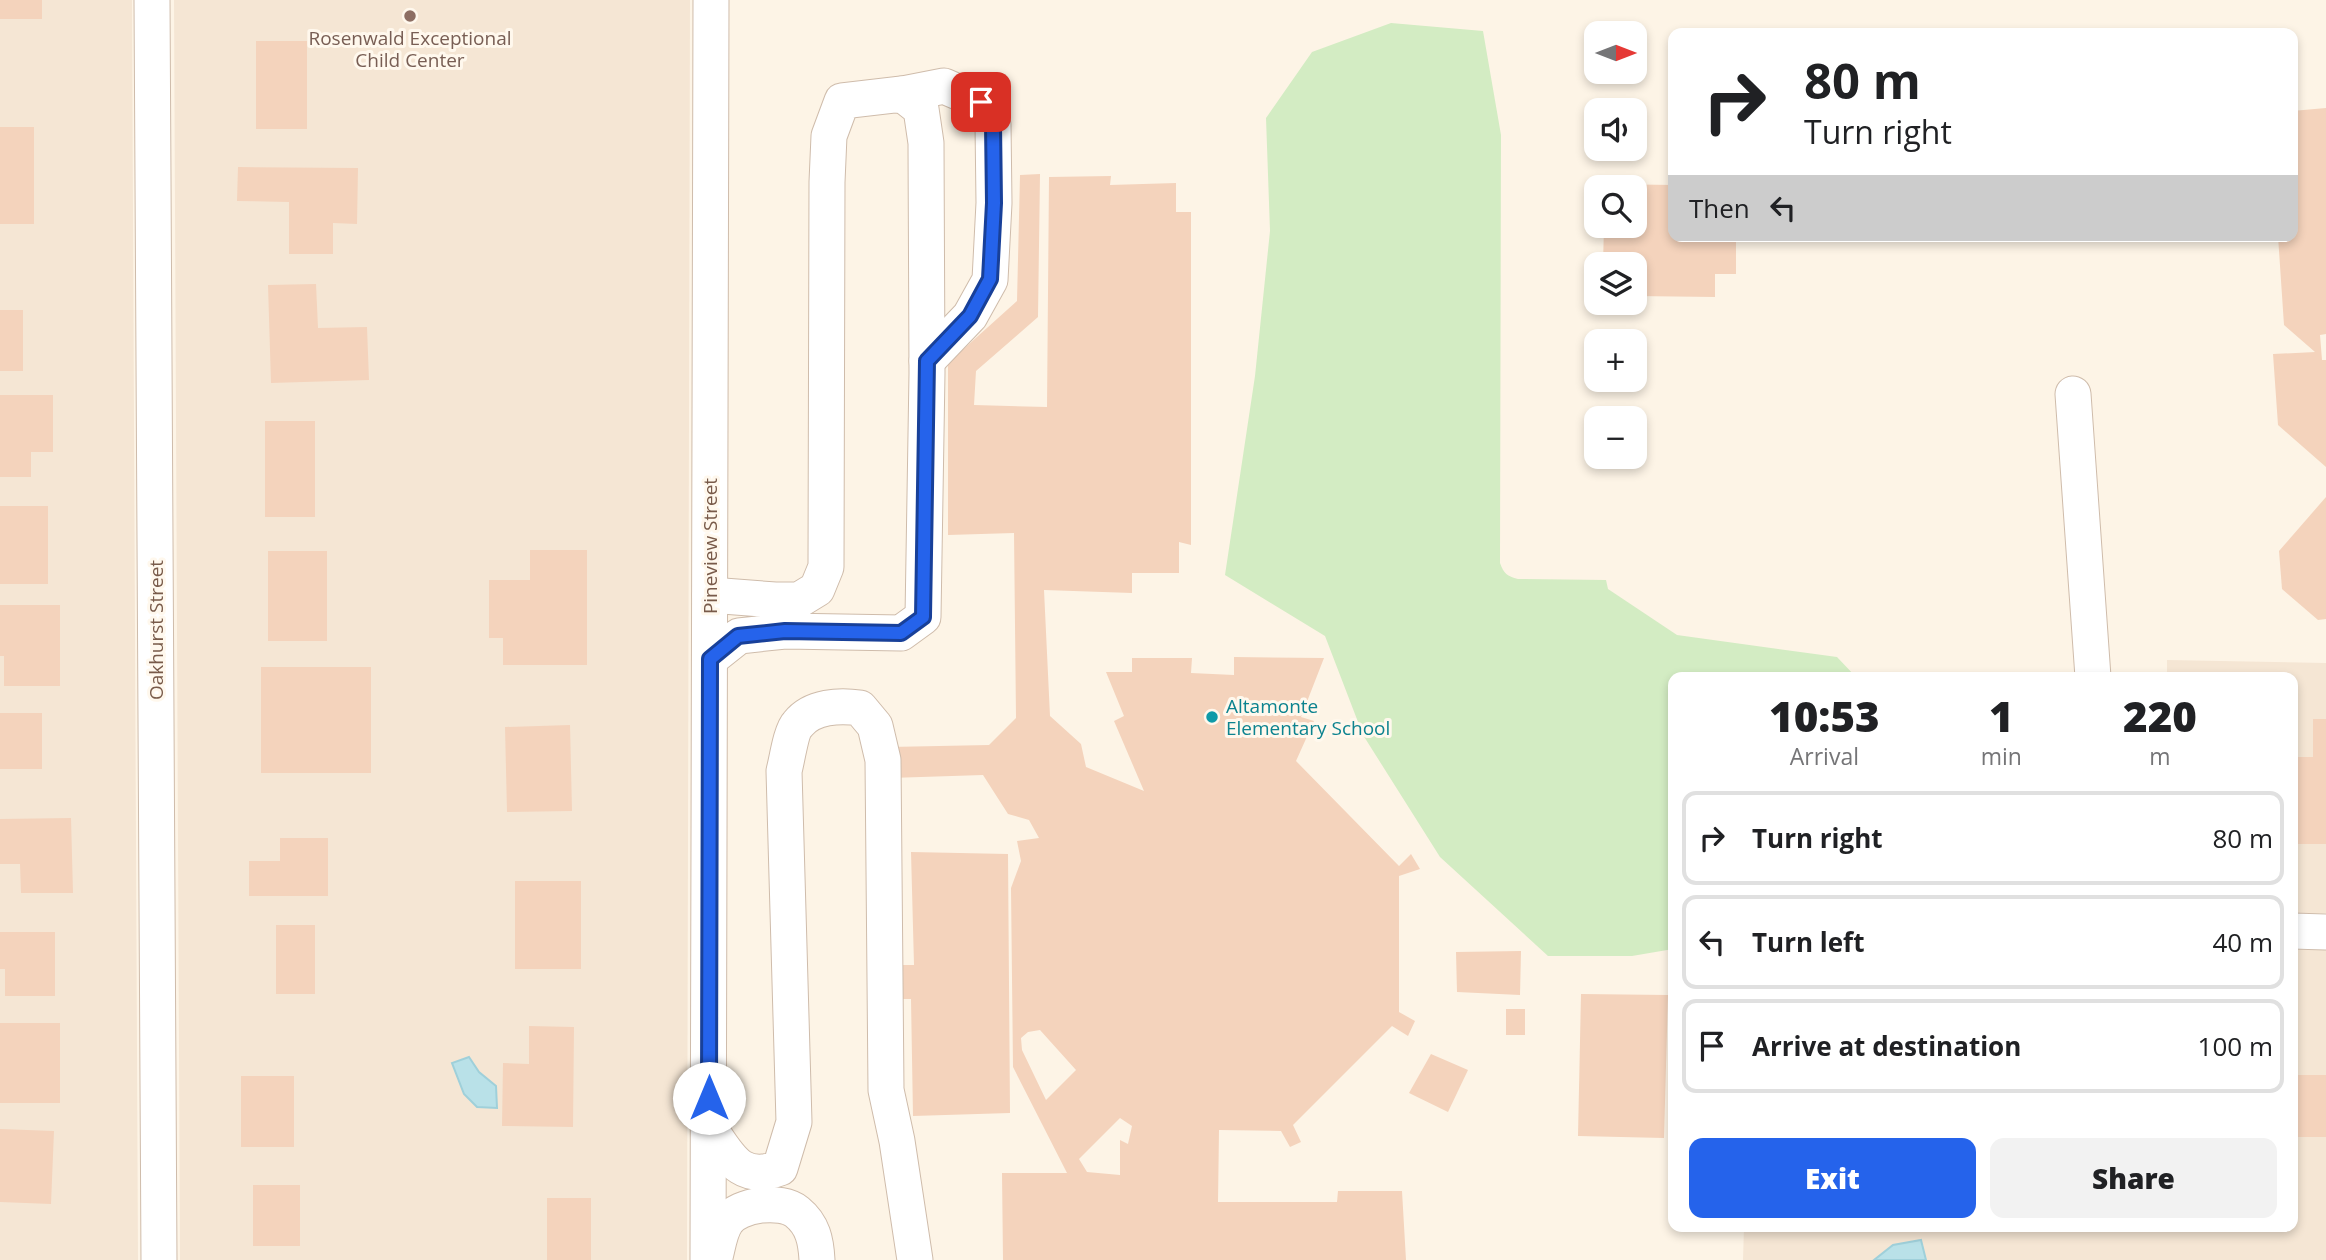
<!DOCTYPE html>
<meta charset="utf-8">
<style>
:root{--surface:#fff;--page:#f2f2f2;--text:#202124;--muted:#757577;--line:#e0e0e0;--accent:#2563eb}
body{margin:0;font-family:"Open Sans",sans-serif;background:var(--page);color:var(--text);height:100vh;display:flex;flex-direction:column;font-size:26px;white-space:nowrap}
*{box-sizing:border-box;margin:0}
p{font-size:23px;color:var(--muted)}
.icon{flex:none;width:38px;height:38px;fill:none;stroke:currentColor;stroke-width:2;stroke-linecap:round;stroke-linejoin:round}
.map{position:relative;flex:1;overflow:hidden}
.details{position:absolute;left:1668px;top:672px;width:630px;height:560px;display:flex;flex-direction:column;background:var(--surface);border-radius:14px;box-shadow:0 4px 10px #0003}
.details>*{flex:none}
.hud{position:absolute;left:1668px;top:28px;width:630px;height:214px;border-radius:14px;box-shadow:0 4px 10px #0003;background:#fff;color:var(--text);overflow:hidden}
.needle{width:46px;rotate:90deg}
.fabs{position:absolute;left:1584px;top:21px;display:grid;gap:14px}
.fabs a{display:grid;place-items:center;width:63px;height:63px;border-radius:14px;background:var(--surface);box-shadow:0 4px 10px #0003;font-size:35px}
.pin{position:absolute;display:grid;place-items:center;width:60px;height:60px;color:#fff;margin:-30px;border-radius:14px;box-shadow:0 4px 10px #0006}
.me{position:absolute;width:77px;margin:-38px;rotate:0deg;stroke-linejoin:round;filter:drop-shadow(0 0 5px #0008)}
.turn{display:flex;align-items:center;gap:24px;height:147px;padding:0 21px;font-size:32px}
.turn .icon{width:91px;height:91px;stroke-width:2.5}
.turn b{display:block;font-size:49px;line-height:60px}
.then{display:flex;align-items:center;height:66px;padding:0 21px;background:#0003;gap:14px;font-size:26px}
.eta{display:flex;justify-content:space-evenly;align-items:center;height:119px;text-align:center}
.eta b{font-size:42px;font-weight:800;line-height:49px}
.cta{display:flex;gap:14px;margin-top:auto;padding:14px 21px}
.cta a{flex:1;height:80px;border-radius:14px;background:var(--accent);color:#fff;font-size:28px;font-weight:800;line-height:80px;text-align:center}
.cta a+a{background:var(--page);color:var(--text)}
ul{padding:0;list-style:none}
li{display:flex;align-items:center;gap:21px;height:94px;margin:0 14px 10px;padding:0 7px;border:4px solid var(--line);border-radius:14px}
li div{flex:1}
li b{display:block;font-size:26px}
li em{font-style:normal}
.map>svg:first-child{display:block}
</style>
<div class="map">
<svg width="2326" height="1260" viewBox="0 0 2326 1260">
<rect width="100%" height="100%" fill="#fdf4e6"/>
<g fill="#f5e6d4">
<polygon points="0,0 132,0 138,1260 0,1260"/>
<polygon points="174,0 690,0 687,1260 180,1260"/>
<polygon points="2167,660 2326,663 2326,913 2293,913 2292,677 2167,677"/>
<polygon points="2293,950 2326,950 2326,1260 1743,1260 1744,1227 2292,1227"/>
</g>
<path fill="#d3ecc3" d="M1391 23 1483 31 1501 135 1500 563C1504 574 1507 576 1518 579L1606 580 1608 589 1677 635 1837 657 1856 677H1673V949L1632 956H1548L1440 857 1363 735 1325 636 1225 575 1255 376 1270 231 1266 118 1312 52Z"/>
<g fill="#b9e1e8" stroke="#9fd0da" stroke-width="2">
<polygon points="469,1057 479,1072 496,1086 497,1108 477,1107 464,1094 452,1063"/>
<polygon points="1921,1240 1926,1260 1874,1260 1893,1245"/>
</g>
<g fill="#f4d3bc" fill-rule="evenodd">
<rect x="0" y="0" width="42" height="19"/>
<rect x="256" y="41" width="51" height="88"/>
<polygon points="2326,108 2326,334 2320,335 2322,360 2326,360 2326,467 2278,425 2273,354 2315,352 2284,325 2278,236 2292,236 2292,111"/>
<rect x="0" y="127" width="34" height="97"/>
<polygon points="238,167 358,168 357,224 333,223 333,254 289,254 289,202 237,201"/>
<path d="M1040 174 1038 317 976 371 974 405 1047 407 1049 177 1111 176 1110 185 1176 183V212H1191V545L1179 542V573H1132V593L1044 590 1050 716 1081 744 1086 767 1144 791 1114 721 1124 716 1106 672H1132V658H1192L1191 673 1234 675V657L1324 658 1301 717 1314 721 1296 761 1399 866 1411 854 1420 869 1399 876V1012L1415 1021 1408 1036 1392 1026 1293 1125 1301 1142 1290 1147 1281 1131 1219 1130 1218 1202H1337L1338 1191H1402L1406 1260H1003L1002 1173H1067L1013 1067 1011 888 1021 861 1017 841 1039 838 1029 820 1008 814 983 775 890 778 889 747 989 745 1016 718 1014 533 948 535V363L1017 301 1020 175ZM1040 1030 1076 1070 1046 1100 1022 1050 1021 1038 1028 1032ZM1120 1118 1132 1126 1128 1144 1120 1140V1175L1087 1172 1079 1159Z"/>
<polygon points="1604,184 1673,185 1673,236 1736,236 1736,274 1715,274 1715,297 1634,296 1634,264 1603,264 1604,226 1634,226 1634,187 1604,187"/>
<polygon points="316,284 318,328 367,327 369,380 271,383 268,285"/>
<rect x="0" y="310" width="23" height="61"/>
<polygon points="0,395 53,395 53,452 31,452 31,477 0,477"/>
<rect x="265" y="421" width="50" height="96"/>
<polygon points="2326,497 2326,619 2318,620 2282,589 2279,551"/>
<rect x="0" y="506" width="48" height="78"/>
<polygon points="530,550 587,550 587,665 503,665 503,638 489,638 489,580 530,580"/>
<rect x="268" y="551" width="59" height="90"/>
<polygon points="0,605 60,605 60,686 4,686 4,656 0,656"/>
<rect x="261" y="667" width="110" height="106"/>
<rect x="0" y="713" width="42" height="56"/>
<polygon points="2313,719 2326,719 2326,844 2292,844 2292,757 2313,757"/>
<polygon points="570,725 572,811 507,812 505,727"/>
<polygon points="71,818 73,893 21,893 20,864 0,864 0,819"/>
<polygon points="280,838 328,838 328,896 249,896 249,861 280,861"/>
<polygon points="911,852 1008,854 1010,1113 913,1116 911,999 900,999 902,965 914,965"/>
<rect x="515" y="881" width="66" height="88"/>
<rect x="276" y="925" width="39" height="69"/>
<polygon points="0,932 55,932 55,996 5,996 5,969 0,969"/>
<polygon points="1521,951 1520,995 1457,992 1456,952"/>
<polygon points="1581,994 1668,995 1664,1138 1578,1136"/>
<rect x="1506" y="1009" width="19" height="26"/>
<rect x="0" y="1023" width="60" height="80"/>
<polygon points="529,1026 574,1027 573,1127 502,1126 503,1063 529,1064"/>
<polygon points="1431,1054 1468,1070 1448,1112 1409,1093"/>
<rect x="2292" y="1075" width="34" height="62"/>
<rect x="241" y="1076" width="53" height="71"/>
<polygon points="0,1129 54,1131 51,1204 0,1202"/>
<rect x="253" y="1185" width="47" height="61"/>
<rect x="547" y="1198" width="44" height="62"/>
</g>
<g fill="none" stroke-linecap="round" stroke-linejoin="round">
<defs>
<g id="minor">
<polyline points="152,0 159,1260"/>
<polyline points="898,95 944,86 981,102 993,124 994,203 990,280 970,316 927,361"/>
<polyline points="2073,394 2093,677"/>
<polyline points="710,595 775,600 799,600 817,589 826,567 827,182 829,136 842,101 902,94 921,109 926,143 927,373 923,617 901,633 785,631 739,636 710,659"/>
<polyline points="2292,931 2326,932"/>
<path d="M708 1126C729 1156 739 1183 780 1168L794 1122 784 771C787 760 791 731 798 724 812 706 840 705 860 708L875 726 883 760 886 1090 897 1141 915 1260"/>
<path d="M715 1257C718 1246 720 1230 727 1221 739 1204 781 1199 797 1212 813 1225 816 1241 817 1260"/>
<polyline points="708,1260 711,0"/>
</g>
</defs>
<use href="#minor" stroke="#cfbcab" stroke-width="37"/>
<use href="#minor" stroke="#fff" stroke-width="35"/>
</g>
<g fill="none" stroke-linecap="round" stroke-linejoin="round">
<defs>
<polyline id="route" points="709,1098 710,659 738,636 785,631 901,633 923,617 927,361 970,316 990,279 994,203 993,124 981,102"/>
</defs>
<use href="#route" stroke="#184099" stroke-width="18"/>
<use href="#route" stroke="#2563eb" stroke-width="12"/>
</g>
<circle fill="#8d6e63" stroke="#fff8ed" stroke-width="2.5" cx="410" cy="16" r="7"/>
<circle fill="#0f9aa8" stroke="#fff8ed" stroke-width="2.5" cx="1212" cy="717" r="7"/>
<g text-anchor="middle" stroke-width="6" stroke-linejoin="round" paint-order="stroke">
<g font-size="19" fill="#785e54" stroke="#fff8ed">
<text x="410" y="45">Rosenwald Exceptional<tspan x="410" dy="22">Child Center</tspan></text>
</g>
<g font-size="19" fill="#785a49" stroke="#fff8ed">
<text transform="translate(710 546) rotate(-90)" y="7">Pineview Street</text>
<text transform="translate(156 630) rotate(-90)" y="7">Oakhurst Street</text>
</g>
<g font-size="19" fill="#0d838f" stroke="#fff8ed" text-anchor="start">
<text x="1226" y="713">Altamonte<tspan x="1226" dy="22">Elementary School</tspan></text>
</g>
</g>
</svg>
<div class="fabs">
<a><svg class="needle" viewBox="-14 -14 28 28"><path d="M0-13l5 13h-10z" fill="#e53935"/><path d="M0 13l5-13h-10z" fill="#757577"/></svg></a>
<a><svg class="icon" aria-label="sound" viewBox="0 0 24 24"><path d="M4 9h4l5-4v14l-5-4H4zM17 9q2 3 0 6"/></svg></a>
<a><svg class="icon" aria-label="search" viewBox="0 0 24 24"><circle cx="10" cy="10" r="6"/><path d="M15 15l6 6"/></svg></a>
<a><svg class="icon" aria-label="layers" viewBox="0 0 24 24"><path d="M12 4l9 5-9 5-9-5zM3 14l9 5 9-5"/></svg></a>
<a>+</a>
<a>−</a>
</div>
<div class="pin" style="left:981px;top:102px;background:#d93025"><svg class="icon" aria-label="arrive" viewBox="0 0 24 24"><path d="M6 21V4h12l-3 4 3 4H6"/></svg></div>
<svg class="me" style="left:709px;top:1098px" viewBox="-20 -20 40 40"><circle r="19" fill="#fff"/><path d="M0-13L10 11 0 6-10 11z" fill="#2563eb"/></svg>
<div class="hud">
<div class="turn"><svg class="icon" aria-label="right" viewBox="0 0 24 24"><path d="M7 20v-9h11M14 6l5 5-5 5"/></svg><div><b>80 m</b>Turn right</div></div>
<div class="then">Then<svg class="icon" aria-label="left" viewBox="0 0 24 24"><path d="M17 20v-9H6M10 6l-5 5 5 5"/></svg></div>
</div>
<section class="details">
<div class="eta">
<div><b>10:53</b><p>Arrival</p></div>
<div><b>1</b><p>min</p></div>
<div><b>220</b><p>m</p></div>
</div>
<ul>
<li><svg class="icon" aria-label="right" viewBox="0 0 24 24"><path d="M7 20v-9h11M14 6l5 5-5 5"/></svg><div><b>Turn right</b></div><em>80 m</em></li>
<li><svg class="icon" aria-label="left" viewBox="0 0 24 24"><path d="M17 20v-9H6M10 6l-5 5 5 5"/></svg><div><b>Turn left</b></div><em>40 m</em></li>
<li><svg class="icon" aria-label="arrive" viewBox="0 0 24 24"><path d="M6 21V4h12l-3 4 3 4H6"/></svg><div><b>Arrive at destination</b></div><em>100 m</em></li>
</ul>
<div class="cta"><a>Exit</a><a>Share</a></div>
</section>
</div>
